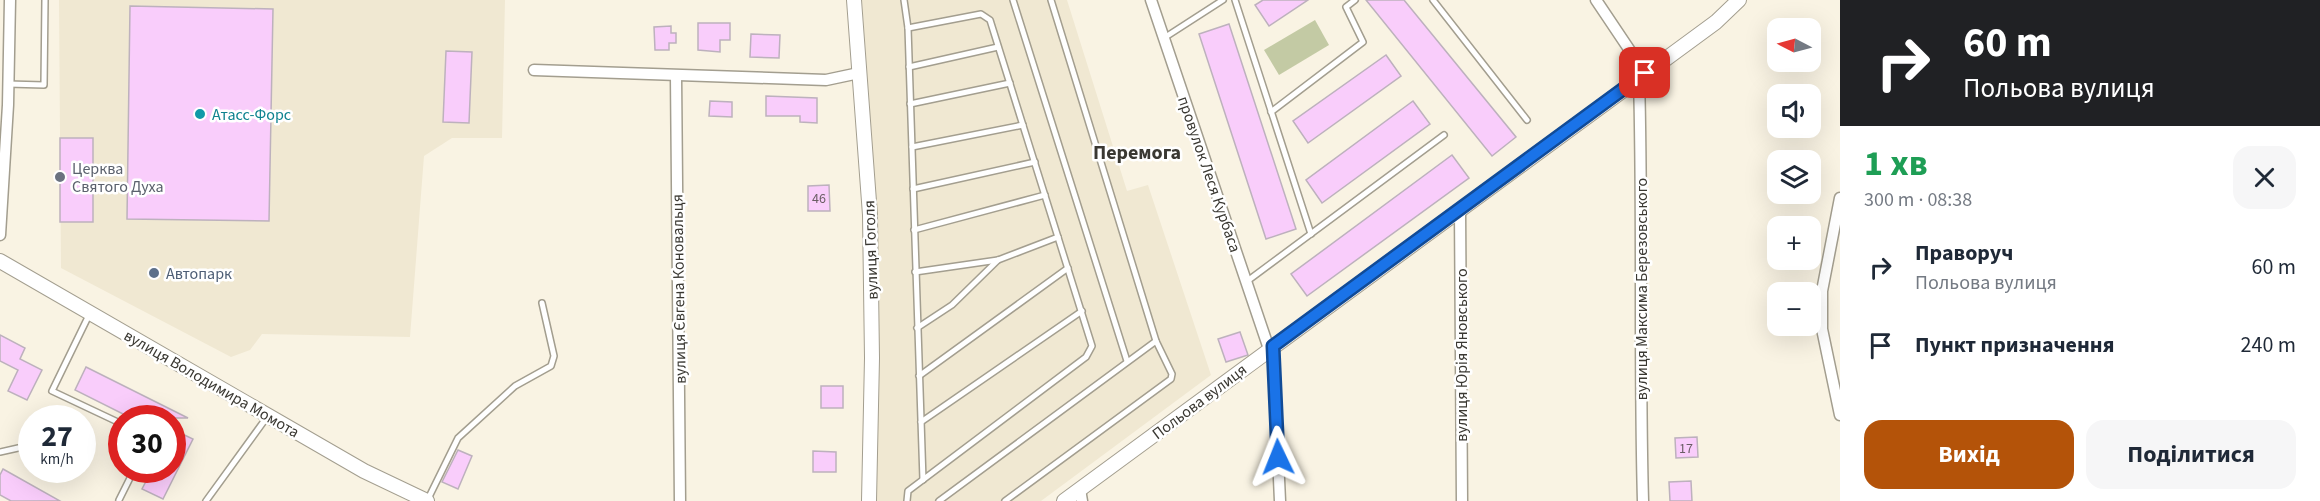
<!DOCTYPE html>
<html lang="uk">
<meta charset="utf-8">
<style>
:root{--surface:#fff;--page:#f6f6f7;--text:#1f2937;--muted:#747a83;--accent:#b45309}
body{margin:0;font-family:"Source Sans 3",sans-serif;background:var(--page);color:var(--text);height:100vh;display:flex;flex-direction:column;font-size:22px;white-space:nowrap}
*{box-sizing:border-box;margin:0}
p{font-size:20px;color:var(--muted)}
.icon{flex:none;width:33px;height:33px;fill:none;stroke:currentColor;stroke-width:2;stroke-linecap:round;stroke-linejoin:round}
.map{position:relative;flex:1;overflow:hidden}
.details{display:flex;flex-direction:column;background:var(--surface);width:480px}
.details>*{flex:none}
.banner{background:#202124;color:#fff;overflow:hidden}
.needle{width:39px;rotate:276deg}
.controls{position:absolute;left:1767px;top:18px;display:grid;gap:12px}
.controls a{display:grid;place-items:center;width:54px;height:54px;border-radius:12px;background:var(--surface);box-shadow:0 6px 24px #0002;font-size:30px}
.speed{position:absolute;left:18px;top:405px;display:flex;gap:12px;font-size:30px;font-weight:700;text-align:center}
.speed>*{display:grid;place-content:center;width:78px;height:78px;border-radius:50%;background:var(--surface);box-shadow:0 6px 24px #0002;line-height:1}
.speed small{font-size:15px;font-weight:400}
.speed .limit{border:9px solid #d22;background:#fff;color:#111}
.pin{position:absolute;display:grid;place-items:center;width:51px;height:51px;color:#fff;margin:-26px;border-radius:12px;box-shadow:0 3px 9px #0006}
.me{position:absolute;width:66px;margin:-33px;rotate:358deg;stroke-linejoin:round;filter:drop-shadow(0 0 4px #0008)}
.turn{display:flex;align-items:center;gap:21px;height:126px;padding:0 24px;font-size:27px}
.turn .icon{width:78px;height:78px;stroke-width:2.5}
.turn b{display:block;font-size:42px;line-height:51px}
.round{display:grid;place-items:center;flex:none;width:63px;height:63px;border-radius:18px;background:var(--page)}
.headline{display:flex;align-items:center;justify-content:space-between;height:102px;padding:0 24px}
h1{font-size:36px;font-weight:700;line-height:45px;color:#1e9e55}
.button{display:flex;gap:12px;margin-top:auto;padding:12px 24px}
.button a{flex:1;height:69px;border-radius:18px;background:var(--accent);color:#fff;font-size:24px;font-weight:700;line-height:69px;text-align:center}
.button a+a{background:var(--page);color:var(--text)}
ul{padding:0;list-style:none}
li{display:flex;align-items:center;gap:18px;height:78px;padding:0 24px}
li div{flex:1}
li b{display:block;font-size:22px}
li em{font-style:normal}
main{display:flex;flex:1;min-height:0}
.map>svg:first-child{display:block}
</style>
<main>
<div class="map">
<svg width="1840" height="501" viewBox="0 0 1840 501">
<rect width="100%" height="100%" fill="#f9f3e3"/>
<g fill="#f0e8d2">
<polygon points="59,0 505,0 502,138 452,138 424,156 410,337 262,334 250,350 231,357 61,268"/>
<polygon points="862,0 1067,0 1127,191 1148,185 1211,375 1041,501 876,501 877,213"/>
</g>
<polygon fill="#c3caa4" points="1315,20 1329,45 1279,75 1264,50"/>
<g fill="#f9cdfb" stroke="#bdb1bd" stroke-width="1.5">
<polygon points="1263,0 1308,0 1269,26 1255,5"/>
<polygon points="1366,0 1404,0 1516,137 1492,156"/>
<polygon points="130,6 273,9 269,221 127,219"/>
<polygon points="698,23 730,23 730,40 720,40 720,52 698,50"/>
<polygon points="1229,24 1296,229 1266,239 1199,34"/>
<polygon points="671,26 671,33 676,33 676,43 669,43 669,50 655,50 654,27"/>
<polygon points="751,34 780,35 779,58 750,57"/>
<polygon points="446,51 472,52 469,123 443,122"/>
<polygon points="1386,55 1401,76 1308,143 1293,121"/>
<polygon points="766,96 817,98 817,123 800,122 800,116 766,116"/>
<polygon points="710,101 732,102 732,117 709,116"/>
<polygon points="1413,101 1430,124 1322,203 1306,180"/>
<rect x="60" y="138" width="33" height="84"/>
<polygon points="1452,155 1469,178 1307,296 1291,274"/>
<polygon points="829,185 830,211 808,211 808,186"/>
<polygon points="1240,332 1248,355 1226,362 1218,339"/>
<polygon points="0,335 25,348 20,359 42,370 27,400 8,391 18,370 0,361"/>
<polygon points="86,367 188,418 131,418 75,390"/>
<rect x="821" y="386" width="22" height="22"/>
<polygon points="172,429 193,439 163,499 142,489 152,470 172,470"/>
<polygon points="1697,437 1698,457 1676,458 1675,438"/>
<polygon points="458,450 472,456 458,489 442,482"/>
<polygon points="813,451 836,452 836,472 813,472"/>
<polygon points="3,469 60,501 11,501 0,495 0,475"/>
<polygon points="1691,481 1692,501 1670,501 1669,482"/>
</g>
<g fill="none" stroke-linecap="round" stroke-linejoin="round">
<defs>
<g id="service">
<polyline points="904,0 908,28 923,480"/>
<polyline points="1013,0 1127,361"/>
<polyline points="1235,0 1311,234"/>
<polyline points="1433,0 1527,120"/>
<polyline points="1164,38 1223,0"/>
<polyline points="909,67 998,47"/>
<polyline points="8,84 44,85 45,0"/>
<polyline points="910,104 1010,83"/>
<polyline points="1271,112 1363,42 1346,7 1355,0"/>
<polyline points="912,147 1023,125"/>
<polyline points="913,189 1035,162"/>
<polyline points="914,230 1045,195"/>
<polyline points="915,272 998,260 1058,237"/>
<polyline points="1246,282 1444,135"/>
<polyline points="90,313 52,391 122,424"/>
<polyline points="917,328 952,305 998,260"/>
<polyline points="919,376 1068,268"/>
<polyline points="921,422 1082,311"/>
<polyline points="0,452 27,446"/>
<polyline points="428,499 458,438 515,386 551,366 554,356 542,303"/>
<polyline points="119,500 134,470"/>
<polyline points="206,501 267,417"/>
<polyline points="907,501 908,491 1086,357 1092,346 990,20 981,14 908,28"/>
<polyline points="939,501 1156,341 1051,0"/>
<polyline points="1005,501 1171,379 1172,374 1156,341"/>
</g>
<g id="minor">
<polyline points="1151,0 1269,349"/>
<polyline points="1596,0 1645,73"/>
<polyline points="534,70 826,80 859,73"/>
<polyline points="676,76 680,501"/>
<path d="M1639 78C1643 219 1639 360 1643 501"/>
<polyline points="1840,198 1822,291 1822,329 1840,415"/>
<polyline points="1460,209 1462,501"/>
<polyline points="0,235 8,105 10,0"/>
<polyline points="1273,346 1280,501"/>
<polyline points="1080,489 1082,501"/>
</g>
<g id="tertiary">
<polyline points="854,0 870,215 872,358 869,501"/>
<polyline points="0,261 364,471 427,501"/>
<polyline points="1064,501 1716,22 1739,0"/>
</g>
</defs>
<use href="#service" stroke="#a39e8f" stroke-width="8"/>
<use href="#minor" stroke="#a39e8f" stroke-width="13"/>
<use href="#tertiary" stroke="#a39e8f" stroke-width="16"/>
<use href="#service" stroke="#fff" stroke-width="5"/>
<use href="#minor" stroke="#fff" stroke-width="10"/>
<use href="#tertiary" stroke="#fff" stroke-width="14"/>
</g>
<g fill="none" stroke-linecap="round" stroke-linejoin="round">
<defs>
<polyline id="route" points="1278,457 1273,346 1645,73"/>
</defs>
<use href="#route" stroke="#114b97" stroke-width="15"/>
<use href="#route" stroke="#1a73e8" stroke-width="10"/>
</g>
<circle fill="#0f9aa8" stroke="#fff" stroke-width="2" cx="200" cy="114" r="6"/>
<circle fill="#6b7280" stroke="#fff" stroke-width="2" cx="60" cy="177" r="6"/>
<circle fill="#5c6f8a" stroke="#fff" stroke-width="2" cx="154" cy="273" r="6"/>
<g text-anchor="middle" stroke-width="5" stroke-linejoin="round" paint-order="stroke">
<g font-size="14" fill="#6a5d64">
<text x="819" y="203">46</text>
<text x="1686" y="453">17</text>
</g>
<g font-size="16" fill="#0d838f" stroke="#fff" text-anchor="start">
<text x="212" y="120">Атасс-Форс</text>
</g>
<g font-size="16" fill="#5b616d" stroke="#fff" text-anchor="start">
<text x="72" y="174">Церква<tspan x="72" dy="18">Святого Духа</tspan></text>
</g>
<g font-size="16" fill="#3a3832" stroke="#fff">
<text transform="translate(1210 174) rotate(71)" y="6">провулок Леся Курбаса</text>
<text transform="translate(870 250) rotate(-92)" y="6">вулиця Гоголя</text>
<text transform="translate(678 289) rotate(-91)" y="6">вулиця Євгена Коновальця</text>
<text transform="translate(1641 289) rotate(-90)" y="6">вулиця Максима Березовського</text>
<text transform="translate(1461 355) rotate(-90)" y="6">вулиця Юрія Яновського</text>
<text transform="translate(212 383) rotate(30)" y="6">вулиця Володимира Момота</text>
<text transform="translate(1199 401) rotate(-37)" y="6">Польова вулиця</text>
</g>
<g font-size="16" fill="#4e5e75" stroke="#fff" text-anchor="start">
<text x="166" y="279">Автопарк</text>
</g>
<g font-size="20" font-weight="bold" fill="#3a3832" stroke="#fff">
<text x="1137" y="159">Перемога</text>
</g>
</g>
</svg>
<div class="controls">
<a><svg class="needle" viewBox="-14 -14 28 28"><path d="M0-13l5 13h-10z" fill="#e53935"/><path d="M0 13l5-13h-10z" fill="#747a83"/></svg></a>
<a><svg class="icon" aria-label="sound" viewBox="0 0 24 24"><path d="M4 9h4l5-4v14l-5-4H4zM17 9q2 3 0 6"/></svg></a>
<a><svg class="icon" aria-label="layers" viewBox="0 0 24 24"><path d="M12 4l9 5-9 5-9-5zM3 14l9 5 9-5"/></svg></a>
<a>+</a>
<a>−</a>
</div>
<div class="speed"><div>27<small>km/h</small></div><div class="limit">30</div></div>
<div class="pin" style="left:1645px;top:73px;background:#d93025"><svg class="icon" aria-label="arrive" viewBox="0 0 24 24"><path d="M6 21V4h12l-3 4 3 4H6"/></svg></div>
<svg class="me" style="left:1278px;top:457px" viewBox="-20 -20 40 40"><path d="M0-17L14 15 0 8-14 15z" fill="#1a73e8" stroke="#fff" stroke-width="4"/></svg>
</div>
<section class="details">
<div class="banner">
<div class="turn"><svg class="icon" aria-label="right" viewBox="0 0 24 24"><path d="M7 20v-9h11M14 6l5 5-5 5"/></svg><div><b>60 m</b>Польова вулиця</div></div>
</div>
<div class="headline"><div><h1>1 хв</h1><p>300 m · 08:38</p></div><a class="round"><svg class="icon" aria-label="close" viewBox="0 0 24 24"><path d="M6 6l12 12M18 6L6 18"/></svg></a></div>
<ul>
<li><svg class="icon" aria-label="right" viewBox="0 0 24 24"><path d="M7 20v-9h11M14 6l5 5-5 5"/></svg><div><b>Праворуч</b><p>Польова вулиця</p></div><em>60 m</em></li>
<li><svg class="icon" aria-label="arrive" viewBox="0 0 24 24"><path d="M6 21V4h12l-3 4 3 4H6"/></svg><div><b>Пункт призначення</b></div><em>240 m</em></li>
</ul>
<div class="button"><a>Вихід</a><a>Поділитися</a></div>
</section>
</main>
